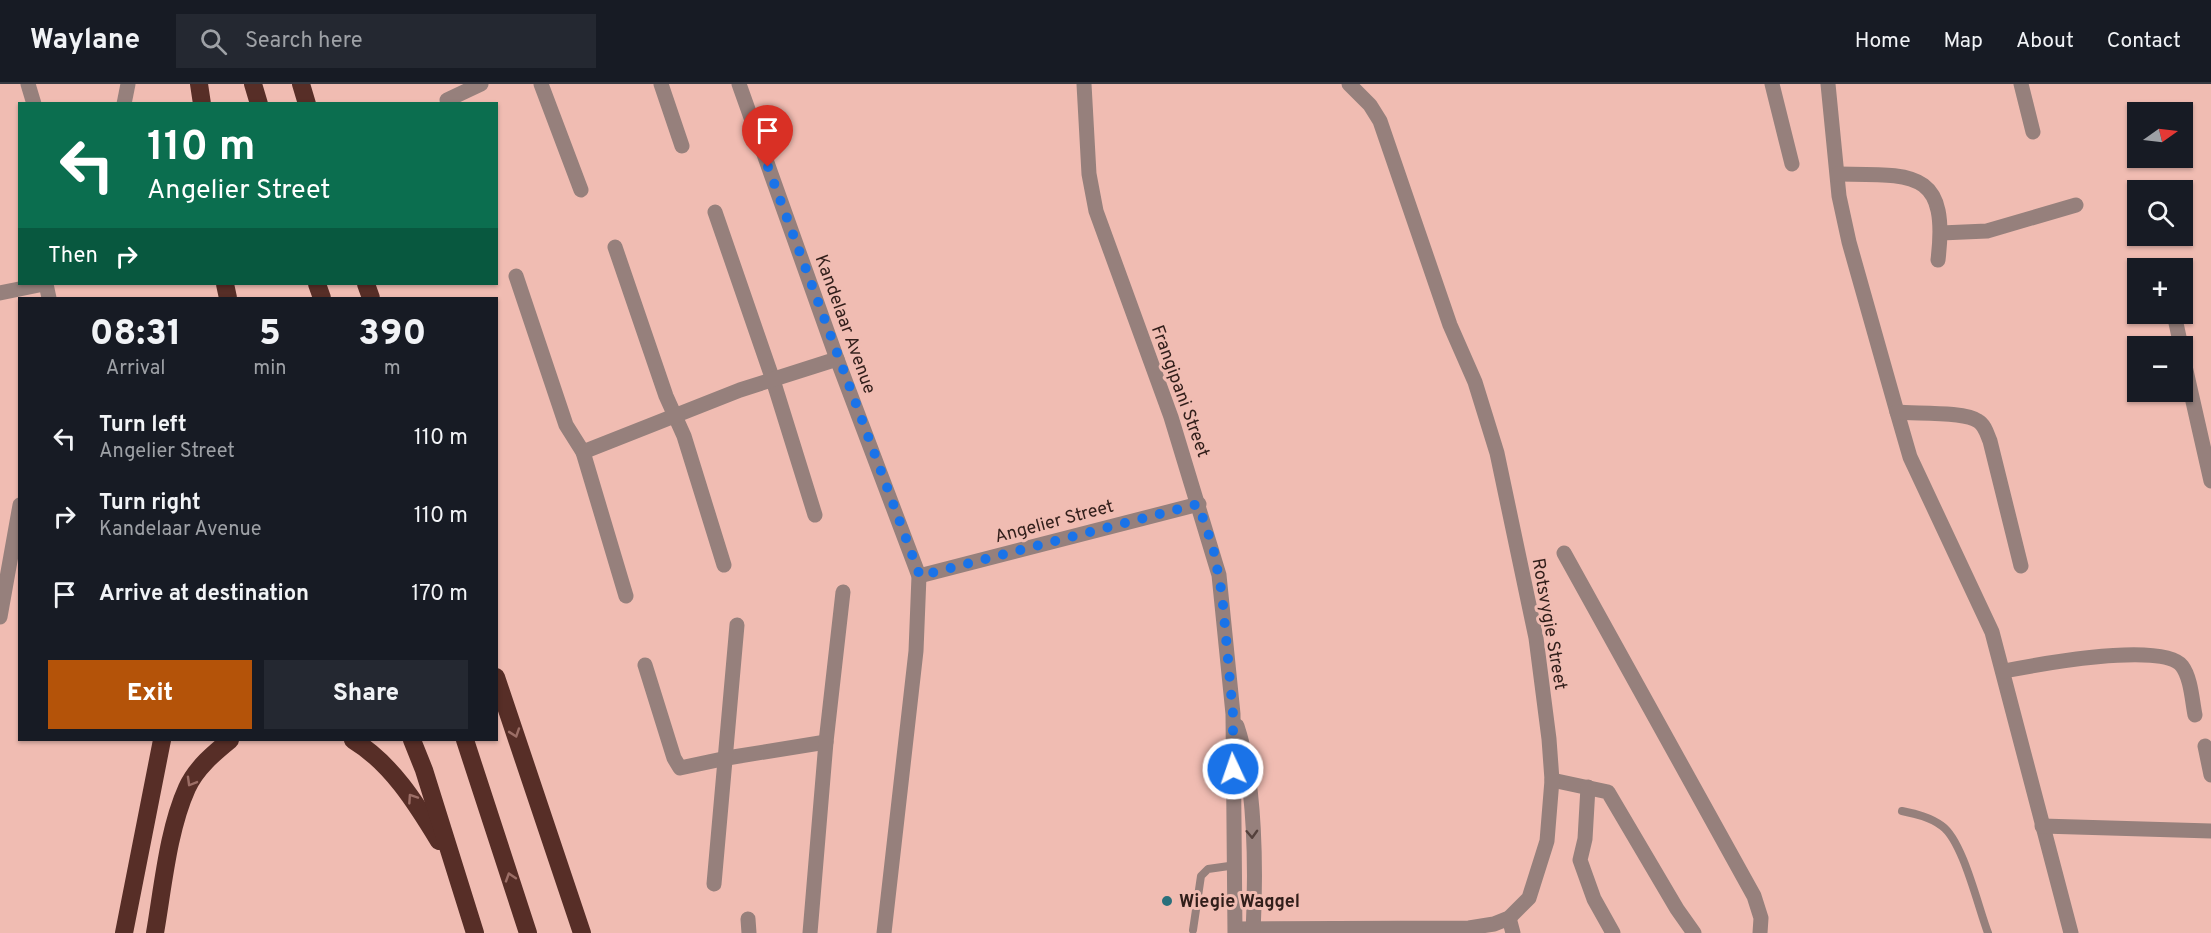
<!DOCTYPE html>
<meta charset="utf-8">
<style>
:root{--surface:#171b24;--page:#242831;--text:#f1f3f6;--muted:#9ea1a6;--line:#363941;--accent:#b45309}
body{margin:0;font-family:Overpass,sans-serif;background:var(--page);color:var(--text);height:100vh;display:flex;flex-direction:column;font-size:22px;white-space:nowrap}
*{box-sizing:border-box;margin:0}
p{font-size:20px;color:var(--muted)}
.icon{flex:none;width:33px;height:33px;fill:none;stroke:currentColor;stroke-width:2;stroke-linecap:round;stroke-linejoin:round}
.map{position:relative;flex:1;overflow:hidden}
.drawer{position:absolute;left:18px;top:213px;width:480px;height:444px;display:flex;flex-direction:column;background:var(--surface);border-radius:0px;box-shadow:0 2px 4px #0004}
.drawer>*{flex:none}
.banner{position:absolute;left:18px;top:18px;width:480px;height:183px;border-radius:0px;box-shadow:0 2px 4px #0004;background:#0b6e4f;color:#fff;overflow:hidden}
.needle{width:39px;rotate:76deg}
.fabs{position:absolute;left:2127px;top:18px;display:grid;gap:12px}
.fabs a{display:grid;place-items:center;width:66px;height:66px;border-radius:0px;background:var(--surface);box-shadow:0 2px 4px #0004;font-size:30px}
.pin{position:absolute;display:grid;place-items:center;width:51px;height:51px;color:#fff;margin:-62px -26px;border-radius:50% 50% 50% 0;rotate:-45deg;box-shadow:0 0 6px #0007}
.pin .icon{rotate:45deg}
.me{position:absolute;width:66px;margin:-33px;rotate:357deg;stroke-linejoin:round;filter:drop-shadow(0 0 4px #0008)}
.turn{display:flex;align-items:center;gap:21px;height:126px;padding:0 30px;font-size:27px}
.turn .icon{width:78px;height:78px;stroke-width:2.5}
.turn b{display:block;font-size:42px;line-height:51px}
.then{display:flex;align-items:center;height:57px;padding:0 30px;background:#0003;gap:12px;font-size:22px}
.eta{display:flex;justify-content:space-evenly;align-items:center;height:102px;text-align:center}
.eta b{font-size:36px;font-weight:800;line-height:42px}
.button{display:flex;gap:12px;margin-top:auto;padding:12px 30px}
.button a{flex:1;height:69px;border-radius:0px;background:var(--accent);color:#fff;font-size:24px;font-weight:800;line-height:69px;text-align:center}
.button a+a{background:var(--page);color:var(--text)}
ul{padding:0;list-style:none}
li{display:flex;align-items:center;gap:18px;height:78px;padding:0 30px}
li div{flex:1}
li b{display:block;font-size:22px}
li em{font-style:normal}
header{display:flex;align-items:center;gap:36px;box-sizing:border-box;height:84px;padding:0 30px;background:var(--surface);border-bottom:2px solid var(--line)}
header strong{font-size:28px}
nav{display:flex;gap:33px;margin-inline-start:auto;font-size:21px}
.search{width:420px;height:54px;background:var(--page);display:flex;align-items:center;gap:15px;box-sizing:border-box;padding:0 21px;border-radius:0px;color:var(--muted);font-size:22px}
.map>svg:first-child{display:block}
</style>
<header>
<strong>Waylane</strong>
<div class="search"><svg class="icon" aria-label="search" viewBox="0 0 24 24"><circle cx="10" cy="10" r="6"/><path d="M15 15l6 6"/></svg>Search here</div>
<nav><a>Home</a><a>Map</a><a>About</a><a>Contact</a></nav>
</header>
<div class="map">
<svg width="2211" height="849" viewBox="0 0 2211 849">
<rect width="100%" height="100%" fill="#f0bcb2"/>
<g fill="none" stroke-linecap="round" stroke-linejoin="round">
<g stroke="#96807c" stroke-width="8">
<path d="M1902 727C1916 730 1930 733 1942 742 1963 757 1978 823 1988 849"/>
<polyline points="1193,846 1201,792 1208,785 1236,781"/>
</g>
<g stroke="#96807c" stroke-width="15">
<polyline points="28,0 34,20"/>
<polyline points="541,0 581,106"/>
<polyline points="661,0 682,62"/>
<polyline points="739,0 837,275 919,492 916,567 884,849"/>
<polyline points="1772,0 1792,80"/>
<polyline points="1828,0 1839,112 1849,158 1897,328 1910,373 1992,548 2071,849"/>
<polyline points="2021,0 2033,48"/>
<polyline points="447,16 481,0"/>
<polyline points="124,20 128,0"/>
<path d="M1838 90C1913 91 1949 85 1938 176"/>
<polyline points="715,128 773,296 815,431"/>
<polyline points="1941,149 1987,147 2076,121"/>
<polyline points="615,163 666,312 684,352 724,481"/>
<polyline points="516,192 566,341 583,368"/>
<polyline points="46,200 49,214"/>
<polyline points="0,209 44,200"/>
<polyline points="2174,230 2181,262"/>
<polyline points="2182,269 2211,397"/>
<path d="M1897 328C1914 330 1965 327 1978 337 1985 341 1987 350 1990 357L2021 482"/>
<polyline points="1564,469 1754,812 1761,834 1760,849"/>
<polyline points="919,492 1199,420"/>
<polyline points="626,512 583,368 740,306 837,275"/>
<polyline points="0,533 20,421"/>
<polyline points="645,581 674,674 680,684 727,674 826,658"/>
<path d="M2004 587C2035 581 2163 557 2182 582 2191 594 2192 616 2195 631"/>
<polyline points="2205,662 2211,691"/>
<polyline points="1552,696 1608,708 1677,825 1694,849"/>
<polyline points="1588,703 1585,755 1580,776 1594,815 1613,849"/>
<polyline points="2042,742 2211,747"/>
<polyline points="714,800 737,541"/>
<polyline points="1509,834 1513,849"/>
<polyline points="748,835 749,849"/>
<polyline points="1236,845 1469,844 1494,840 1509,834 1529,814 1547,757 1552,696 1549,655 1536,554 1497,369 1475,298 1450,241 1380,37 1370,21 1349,0"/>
<polyline points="810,849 826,658 843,508"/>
</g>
<g stroke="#96807c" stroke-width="15">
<polyline points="1084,0 1089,90 1096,127 1171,333 1219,491 1233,630 1235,849"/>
<path d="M1237 642C1256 699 1256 789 1253 849"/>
</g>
<g stroke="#572e27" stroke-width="18">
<polyline points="199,0 202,20"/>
<polyline points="253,0 259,20"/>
<polyline points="301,0 307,20"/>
<polyline points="225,200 228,214"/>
<polyline points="317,200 322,214"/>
<polyline points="366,200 371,214"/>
<polyline points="496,593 582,849"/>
<path d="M353 656C391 679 416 719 439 757"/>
<polyline points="412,656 424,686 475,849"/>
<polyline points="465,656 528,849"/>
<polyline points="124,849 162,656"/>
<path d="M155 849C163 803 168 746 187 704 196 684 214 669 230 656"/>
</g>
</g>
<defs><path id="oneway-chevron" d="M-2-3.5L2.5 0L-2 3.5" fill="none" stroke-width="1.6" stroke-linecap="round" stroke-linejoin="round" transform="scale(1.5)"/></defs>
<g stroke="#9c6e66">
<use href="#oneway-chevron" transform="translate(515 649) rotate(71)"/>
<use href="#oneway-chevron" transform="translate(191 698) rotate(120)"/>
<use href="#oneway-chevron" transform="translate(412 714) rotate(-124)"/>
<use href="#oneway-chevron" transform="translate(510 793) rotate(-108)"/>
</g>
<use stroke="#54403c" href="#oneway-chevron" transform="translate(1252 750) rotate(88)"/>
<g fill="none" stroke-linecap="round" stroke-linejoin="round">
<polyline stroke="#1a73e8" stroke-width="10" stroke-dasharray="0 18" points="768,83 920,492 1198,420 1213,463 1222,510 1233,630 1233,685"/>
</g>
<circle fill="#29707c" stroke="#f0bcb2" stroke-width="2" cx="1167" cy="817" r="6"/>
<g text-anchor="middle" stroke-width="6" stroke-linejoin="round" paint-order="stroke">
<g font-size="18" fill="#311e1a" stroke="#f0bcb2">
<text transform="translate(846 240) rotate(70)" y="6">Kandelaar Avenue</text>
<text transform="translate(1181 307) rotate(70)" y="6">Frangipani Street</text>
<text transform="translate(1054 437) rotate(-15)" y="6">Angelier Street</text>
<text transform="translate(1550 540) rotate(80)" y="6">Rotsvygie Street</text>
</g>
<g font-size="18" font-weight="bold" fill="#311e1a" stroke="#f0bcb2" text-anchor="start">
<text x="1179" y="823">Wiegie Waggel</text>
</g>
</g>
</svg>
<div class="fabs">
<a><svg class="needle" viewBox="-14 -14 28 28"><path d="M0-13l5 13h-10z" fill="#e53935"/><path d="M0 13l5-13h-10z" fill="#9ea1a6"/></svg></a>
<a><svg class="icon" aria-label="search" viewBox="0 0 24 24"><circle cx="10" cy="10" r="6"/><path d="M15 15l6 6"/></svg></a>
<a>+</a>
<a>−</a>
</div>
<div class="pin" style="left:768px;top:83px;background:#d93025"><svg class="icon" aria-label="arrive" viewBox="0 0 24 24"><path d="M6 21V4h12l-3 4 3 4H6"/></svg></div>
<svg class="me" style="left:1233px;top:685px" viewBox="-20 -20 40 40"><circle r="17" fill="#1a73e8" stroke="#fff" stroke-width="3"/><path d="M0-11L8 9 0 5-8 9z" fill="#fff"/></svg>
<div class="banner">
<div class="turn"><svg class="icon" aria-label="left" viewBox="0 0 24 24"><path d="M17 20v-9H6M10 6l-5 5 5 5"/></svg><div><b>110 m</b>Angelier Street</div></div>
<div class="then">Then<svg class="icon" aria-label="right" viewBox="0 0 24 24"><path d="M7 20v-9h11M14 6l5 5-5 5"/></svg></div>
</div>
<section class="drawer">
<div class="eta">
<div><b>08:31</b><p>Arrival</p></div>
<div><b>5</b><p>min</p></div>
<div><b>390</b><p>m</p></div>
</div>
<ul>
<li><svg class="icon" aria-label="left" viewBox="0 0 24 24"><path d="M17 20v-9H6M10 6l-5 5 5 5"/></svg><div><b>Turn left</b><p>Angelier Street</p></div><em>110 m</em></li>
<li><svg class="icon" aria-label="right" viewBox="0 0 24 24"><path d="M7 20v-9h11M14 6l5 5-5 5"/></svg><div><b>Turn right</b><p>Kandelaar Avenue</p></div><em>110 m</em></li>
<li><svg class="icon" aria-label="arrive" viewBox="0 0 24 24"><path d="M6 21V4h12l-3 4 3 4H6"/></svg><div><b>Arrive at destination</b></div><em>170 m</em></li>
</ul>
<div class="button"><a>Exit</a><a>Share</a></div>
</section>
</div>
